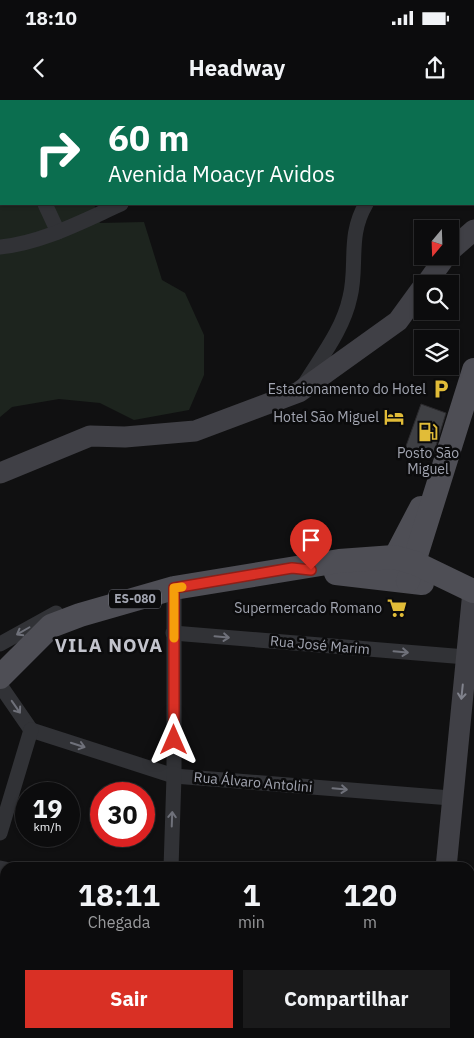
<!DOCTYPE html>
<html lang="pt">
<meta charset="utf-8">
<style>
:root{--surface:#0c0c0d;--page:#1a1a1b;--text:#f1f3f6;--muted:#9a9b9d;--line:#2c2c2e;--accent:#d93025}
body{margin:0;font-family:"IBM Plex Sans",sans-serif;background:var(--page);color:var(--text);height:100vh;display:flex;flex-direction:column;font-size:19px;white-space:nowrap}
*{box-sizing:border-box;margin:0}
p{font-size:16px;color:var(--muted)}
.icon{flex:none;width:28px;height:28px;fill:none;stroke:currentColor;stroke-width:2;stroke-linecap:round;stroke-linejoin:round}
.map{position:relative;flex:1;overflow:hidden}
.details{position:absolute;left:0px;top:762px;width:475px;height:176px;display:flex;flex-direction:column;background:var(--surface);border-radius:15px 15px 0 0;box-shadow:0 1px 4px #0004,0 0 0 1px var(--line)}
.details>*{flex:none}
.banner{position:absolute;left:0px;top:0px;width:475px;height:105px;box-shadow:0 1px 4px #0004,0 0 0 1px var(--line);background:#0b6e4f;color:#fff;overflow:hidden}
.needle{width:32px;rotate:199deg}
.controls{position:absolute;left:414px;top:120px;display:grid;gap:10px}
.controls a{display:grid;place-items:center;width:45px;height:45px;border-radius:0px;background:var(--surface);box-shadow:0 1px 4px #0004,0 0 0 1px var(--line);font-size:25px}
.speed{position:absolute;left:15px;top:682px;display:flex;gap:10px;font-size:25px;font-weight:700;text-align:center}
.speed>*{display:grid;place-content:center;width:65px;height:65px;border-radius:50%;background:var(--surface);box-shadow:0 1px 4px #0004,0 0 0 1px var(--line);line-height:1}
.speed small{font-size:12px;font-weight:400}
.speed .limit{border:8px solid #d22;background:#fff;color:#111}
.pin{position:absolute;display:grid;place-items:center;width:42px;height:42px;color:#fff;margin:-51px -21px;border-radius:50% 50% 50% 0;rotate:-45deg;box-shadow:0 0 5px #0007}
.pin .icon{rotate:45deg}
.me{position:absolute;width:55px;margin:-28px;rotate:0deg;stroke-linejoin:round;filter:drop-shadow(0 0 4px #0008)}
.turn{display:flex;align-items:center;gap:18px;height:105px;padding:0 25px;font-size:22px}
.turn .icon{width:65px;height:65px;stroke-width:2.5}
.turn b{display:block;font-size:35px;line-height:42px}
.eta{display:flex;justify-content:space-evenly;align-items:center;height:85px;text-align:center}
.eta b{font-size:30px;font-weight:700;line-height:35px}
.button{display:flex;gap:10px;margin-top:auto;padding:10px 25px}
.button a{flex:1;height:58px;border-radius:0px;background:var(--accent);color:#fff;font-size:20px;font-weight:700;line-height:58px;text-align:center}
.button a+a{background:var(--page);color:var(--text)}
.status{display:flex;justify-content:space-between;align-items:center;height:35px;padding:0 25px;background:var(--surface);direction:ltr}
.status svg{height:14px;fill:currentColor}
header{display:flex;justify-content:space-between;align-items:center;height:65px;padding:0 25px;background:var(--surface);font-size:22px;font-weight:700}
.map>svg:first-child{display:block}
</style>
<div class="status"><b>18:10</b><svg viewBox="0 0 49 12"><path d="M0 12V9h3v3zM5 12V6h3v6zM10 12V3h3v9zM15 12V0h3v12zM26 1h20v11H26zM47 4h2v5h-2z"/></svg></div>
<header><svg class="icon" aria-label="back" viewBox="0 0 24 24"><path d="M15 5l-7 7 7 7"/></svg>Headway<svg class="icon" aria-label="share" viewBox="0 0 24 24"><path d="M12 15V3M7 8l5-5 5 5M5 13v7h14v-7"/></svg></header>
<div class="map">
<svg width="474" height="938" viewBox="0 0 474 938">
<rect width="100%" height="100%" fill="#101011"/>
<polygon fill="#1d241e" points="0,0 70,1 1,1 1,104 94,104 100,123 144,122 162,180 185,193 204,235 204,275 189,310 134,320 100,303 59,299 12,307 0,317"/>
<polygon fill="#3f4044" stroke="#2b2a2d" points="421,304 446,313 432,359 405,349"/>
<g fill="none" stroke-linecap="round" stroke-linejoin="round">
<g stroke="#313236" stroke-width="15">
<polyline points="377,0 379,1"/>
<polyline points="322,1 325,0"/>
<polyline points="0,59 1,60"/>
<polyline points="45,104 58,132"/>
<path d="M0 147C42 143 83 121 121 104"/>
<path d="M304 285C321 257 343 230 350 197 358 165 347 136 366 104"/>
<polyline points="173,533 466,557"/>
<polyline points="0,544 56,513"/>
<polyline points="0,585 31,630"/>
<polyline points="31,630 174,676 451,698"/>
<polyline points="0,733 31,630"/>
<polyline points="0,768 5,769"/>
<polyline points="171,768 174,676 174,488"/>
<polyline points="0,895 5,896"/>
<polyline points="148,934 181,938"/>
</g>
<g stroke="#404046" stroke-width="21">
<polyline points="450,151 474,130"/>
<polyline points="426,184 446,156"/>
<polyline points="0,373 90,336 125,337 195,331 299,292 398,221 422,188"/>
<polyline points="446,768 473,491"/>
<polyline points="431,938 432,934"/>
</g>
<g stroke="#4e4e55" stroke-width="24">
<polyline points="388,471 421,408"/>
<polyline points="336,473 422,483"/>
<polyline points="408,481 474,270"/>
<polyline points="0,577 51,526 80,515 174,488 339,461 394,457 415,463 473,491"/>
</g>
</g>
<defs><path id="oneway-shaft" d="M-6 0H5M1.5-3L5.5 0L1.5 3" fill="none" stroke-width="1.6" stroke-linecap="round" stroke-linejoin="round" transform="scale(1.25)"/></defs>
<g stroke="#6f717a">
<use href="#oneway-shaft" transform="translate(23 531) rotate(150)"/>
<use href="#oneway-shaft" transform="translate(222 537) rotate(5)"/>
<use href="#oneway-shaft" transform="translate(401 552) rotate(5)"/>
<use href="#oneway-shaft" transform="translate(16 607) rotate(55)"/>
<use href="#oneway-shaft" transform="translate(78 645) rotate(18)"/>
<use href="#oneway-shaft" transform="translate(340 689) rotate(5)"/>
<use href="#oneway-shaft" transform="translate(172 719) rotate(-88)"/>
</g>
<use stroke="#80828c" href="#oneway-shaft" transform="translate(462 592) rotate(96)"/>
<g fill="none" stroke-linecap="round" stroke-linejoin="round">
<defs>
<polyline id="route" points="174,640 174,488 292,468 311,470"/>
</defs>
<use href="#route" stroke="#8d1f18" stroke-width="12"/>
<use href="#route" stroke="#d93025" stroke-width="9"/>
<polyline stroke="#f59e0b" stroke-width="9" points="174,538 174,488 182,487"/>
</g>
<defs>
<symbol id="parking-bare" viewBox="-9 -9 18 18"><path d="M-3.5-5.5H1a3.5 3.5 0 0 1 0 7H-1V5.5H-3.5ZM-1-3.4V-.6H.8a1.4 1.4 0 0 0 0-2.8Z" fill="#e1bc38" stroke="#0b0b0c" stroke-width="2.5" paint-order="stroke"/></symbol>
<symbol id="hotel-bare" viewBox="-9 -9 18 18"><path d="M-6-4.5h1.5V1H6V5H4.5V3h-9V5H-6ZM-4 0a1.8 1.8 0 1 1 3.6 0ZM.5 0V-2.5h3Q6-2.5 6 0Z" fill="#e1bc38" stroke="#0b0b0c" stroke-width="2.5" paint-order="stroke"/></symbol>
<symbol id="fuel-bare" viewBox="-9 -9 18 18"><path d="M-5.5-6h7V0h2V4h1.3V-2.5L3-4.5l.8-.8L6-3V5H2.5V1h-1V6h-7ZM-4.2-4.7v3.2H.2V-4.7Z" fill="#e1bc38" stroke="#0b0b0c" stroke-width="2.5" paint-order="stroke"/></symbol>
<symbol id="supermarket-bare" viewBox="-9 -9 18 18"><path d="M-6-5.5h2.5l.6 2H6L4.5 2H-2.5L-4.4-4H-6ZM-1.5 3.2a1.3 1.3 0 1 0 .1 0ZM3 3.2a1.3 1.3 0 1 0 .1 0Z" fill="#e1bc38" stroke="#0b0b0c" stroke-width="2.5" paint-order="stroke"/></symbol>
</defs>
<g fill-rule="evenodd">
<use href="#parking-bare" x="427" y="275" width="28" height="28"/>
<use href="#hotel-bare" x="380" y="303" width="28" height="28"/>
<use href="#fuel-bare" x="414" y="318" width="28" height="28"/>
<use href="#supermarket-bare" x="383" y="494" width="28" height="28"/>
</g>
<g text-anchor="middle" stroke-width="5" stroke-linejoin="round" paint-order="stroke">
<rect fill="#0b0b0c" stroke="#757780" stroke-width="1" x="109" y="489.5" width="52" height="19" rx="4"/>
<g font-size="12" font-weight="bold" fill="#a2a5b1">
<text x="135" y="503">ES-080</text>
</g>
<g font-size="14" fill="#a2a5b1" stroke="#0b0b0c" text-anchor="end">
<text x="426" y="294">Estacionamento do Hotel</text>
<text x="379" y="322">Hotel São Miguel</text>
<text x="428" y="358" text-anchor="middle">Posto São<tspan x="428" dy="16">Miguel</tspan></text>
<text x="382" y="513">Supermercado Romano</text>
</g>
<g font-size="14" fill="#a2a5b1" stroke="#0b0b0c">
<text transform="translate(320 545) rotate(5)" y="5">Rua José Marim</text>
<text transform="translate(253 682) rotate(5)" y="5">Rua Álvaro Antolini</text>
</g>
<g font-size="19" font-weight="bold" letter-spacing="1" fill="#c3c4cd" stroke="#0b0b0c">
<text x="109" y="552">VILA NOVA</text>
</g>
</g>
</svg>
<div class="controls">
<a><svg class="needle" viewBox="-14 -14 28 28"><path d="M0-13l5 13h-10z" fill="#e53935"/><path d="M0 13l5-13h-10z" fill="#9a9b9d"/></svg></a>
<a><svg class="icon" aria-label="search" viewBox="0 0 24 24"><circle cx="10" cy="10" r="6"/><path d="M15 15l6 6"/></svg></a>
<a><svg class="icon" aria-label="layers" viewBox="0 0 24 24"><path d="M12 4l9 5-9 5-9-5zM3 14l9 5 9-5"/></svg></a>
</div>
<div class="speed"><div>19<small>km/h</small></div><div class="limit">30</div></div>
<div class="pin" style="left:311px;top:470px;background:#d93025"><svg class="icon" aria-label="arrive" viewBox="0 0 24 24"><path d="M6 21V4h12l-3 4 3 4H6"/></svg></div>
<svg class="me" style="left:174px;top:640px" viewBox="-20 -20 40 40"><path d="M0-17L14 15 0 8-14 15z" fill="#d93025" stroke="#fff" stroke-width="4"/></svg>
<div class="banner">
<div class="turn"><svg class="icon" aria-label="right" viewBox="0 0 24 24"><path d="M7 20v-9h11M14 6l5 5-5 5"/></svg><div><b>60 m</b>Avenida Moacyr Avidos</div></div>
</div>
<section class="details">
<div class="eta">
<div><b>18:11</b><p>Chegada</p></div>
<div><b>1</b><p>min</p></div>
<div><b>120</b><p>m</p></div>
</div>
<div class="button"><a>Sair</a><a>Compartilhar</a></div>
</section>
</div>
